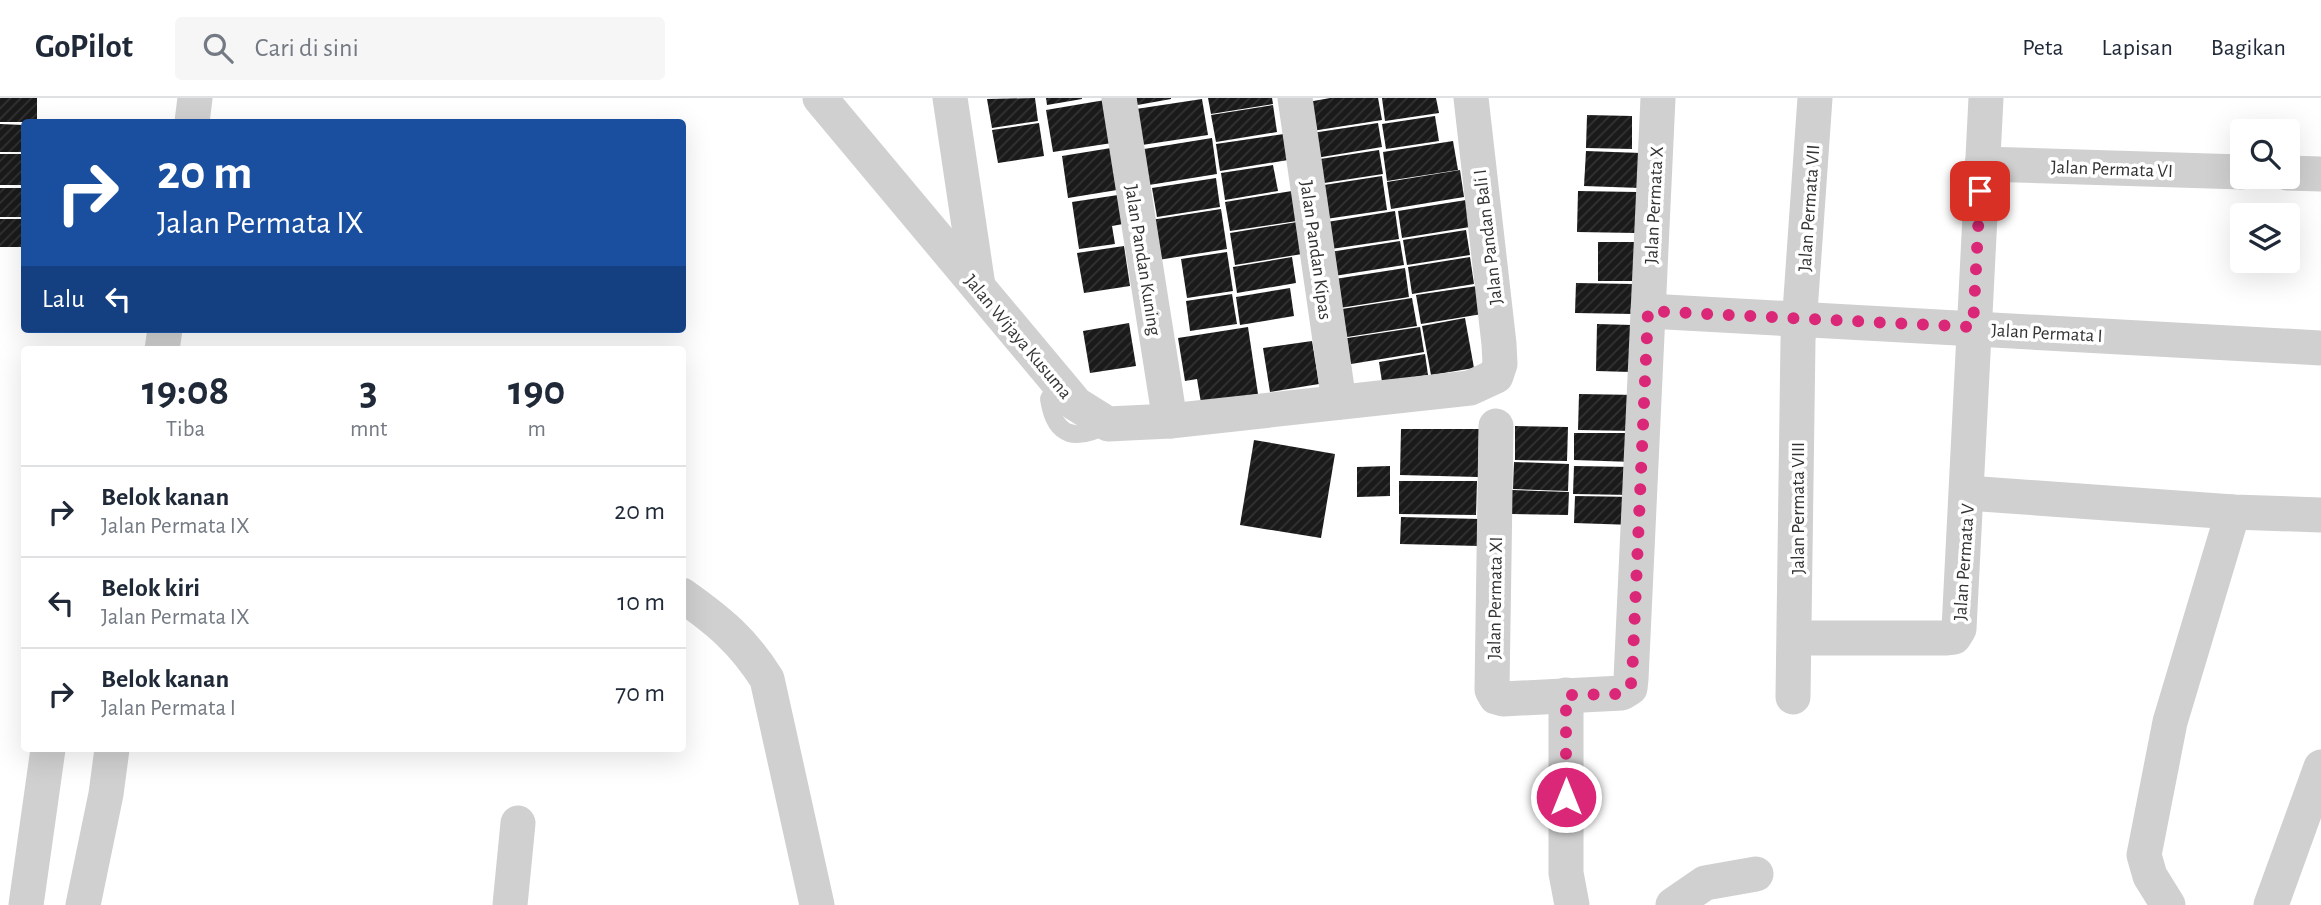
<!DOCTYPE html>
<html lang="id">
<style>
:root{--surface:#fff;--page:#f6f6f7;--text:#1f2937;--muted:#747a83;--line:#e0e1e3}
body{margin:0;font-family:"Alegreya Sans",sans-serif;background:var(--page);color:var(--text);height:100vh;display:flex;flex-direction:column;font-size:26px;white-space:nowrap}
*{box-sizing:border-box;margin:0}
p{font-size:23px;color:var(--muted)}
.icon{flex:none;width:38px;height:38px;fill:none;stroke:currentColor;stroke-width:2;stroke-linecap:round;stroke-linejoin:round}
.map{position:relative;flex:1;overflow:hidden}
.drawer{position:absolute;left:21px;top:248px;width:665px;height:406px;display:flex;flex-direction:column;background:var(--surface);border-radius:7px;box-shadow:0 7px 28px #0002}
.drawer>*{flex:none}
.top-card{position:absolute;left:21px;top:21px;width:665px;height:214px;border-radius:7px;box-shadow:0 7px 28px #0002;background:#1a4fa0;color:#fff;overflow:hidden}
.buttons{position:absolute;left:2230px;top:21px;display:grid;gap:14px}
.buttons a{display:grid;place-items:center;width:70px;height:70px;border-radius:7px;background:var(--surface);box-shadow:0 7px 28px #0002;font-size:35px}
.pin{position:absolute;display:grid;place-items:center;width:60px;height:60px;color:#fff;margin:-30px;border-radius:14px;box-shadow:0 4px 10px #0006}
.me{position:absolute;width:77px;margin:-38px;rotate:0deg;stroke-linejoin:round;filter:drop-shadow(0 0 5px #0008)}
.turn{display:flex;align-items:center;gap:24px;height:147px;padding:0 21px;font-size:32px}
.turn .icon{width:91px;height:91px;stroke-width:2.5}
.turn b{display:block;font-size:49px;line-height:60px}
.then{display:flex;align-items:center;height:66px;padding:0 21px;background:#0003;gap:14px;font-size:26px}
.eta{display:flex;justify-content:space-evenly;align-items:center;height:119px;text-align:center}
.eta b{font-size:42px;font-weight:700;line-height:49px}
ul{padding:0;list-style:none}
li{display:flex;align-items:center;gap:21px;height:91px;padding:0 21px;border-top:2px solid var(--line)}
li div{flex:1}
li b{display:block;font-size:26px}
li em{font-style:normal}
header{display:flex;align-items:center;gap:42px;box-sizing:border-box;height:98px;padding:0 35px;background:var(--surface);border-bottom:2px solid var(--line)}
header strong{font-size:33px}
nav{display:flex;gap:38px;margin-inline-start:auto;font-size:24px}
.search{width:490px;height:63px;background:var(--page);display:flex;align-items:center;gap:18px;box-sizing:border-box;padding:0 24px;border-radius:7px;color:var(--muted);font-size:26px}
.map>svg:first-child{display:block}
</style>
<header>
<strong>GoPilot</strong>
<div class="search"><svg class="icon" aria-label="search" viewBox="0 0 24 24"><circle cx="10" cy="10" r="6"/><path d="M15 15l6 6"/></svg>Cari di sini</div>
<nav><a>Peta</a><a>Lapisan</a><a>Bagikan</a></nav>
</header>
<div class="map">
<svg width="2321" height="807" viewBox="0 0 2321 807">
<defs>
<pattern id="building-hatch" width="6" height="6" patternUnits="userSpaceOnUse" patternTransform="scale(1.75)"><rect width="6" height="6" fill="#1a1a1a"/><path d="M-1 1l2-2M0 6l6-6M5 7l2-2" fill="none" stroke="#333"/></pattern>
</defs>
<rect width="100%" height="100%" fill="#fff"/>
<g fill="url(#building-hatch)">
<rect x="0" y="0" width="37" height="24"/>
<polygon points="1035,0 1038,23 992,30 987,1"/>
<polygon points="1046,0 1082,0 1082,1 1047,7"/>
<polygon points="1131,0 1171,0 1171,1 1132,8"/>
<polygon points="1208,0 1272,0 1273,6 1211,16"/>
<polygon points="1330,0 1378,0 1382,22 1312,33 1308,4"/>
<polygon points="1382,0 1436,0 1439,15 1385,23"/>
<polygon points="1202,1 1208,37 1142,47 1136,11"/>
<polygon points="1105,2 1112,45 1053,54 1046,12"/>
<polygon points="1273,7 1277,34 1216,44 1211,17"/>
<polygon points="1587,17 1632,18 1632,51 1586,50"/>
<polygon points="1435,18 1439,43 1386,51 1382,26"/>
<polygon points="1039,25 1044,58 998,65 992,32"/>
<polygon points="1378,25 1382,49 1316,60 1312,35"/>
<polygon points="0,26 24,27 24,54 0,54"/>
<polygon points="1284,36 1288,62 1220,73 1216,46"/>
<polygon points="1212,40 1217,76 1149,87 1144,51"/>
<polygon points="1453,43 1458,72 1387,83 1383,54"/>
<polygon points="1111,50 1117,92 1068,100 1062,58"/>
<polygon points="1379,52 1383,76 1324,85 1320,61"/>
<polygon points="1586,53 1641,55 1640,90 1584,88"/>
<rect x="0" y="56" width="24" height="31"/>
<polygon points="1273,67 1278,93 1225,102 1221,75"/>
<polygon points="1460,72 1464,99 1391,111 1387,84"/>
<polygon points="1382,78 1387,112 1319,122 1324,87"/>
<polygon points="1216,80 1220,109 1157,119 1152,90"/>
<rect x="0" y="90" width="24" height="29"/>
<polygon points="1292,93 1297,123 1230,133 1225,104"/>
<polygon points="1578,93 1637,94 1636,135 1577,134"/>
<polygon points="1118,97 1123,126 1112,128 1115,146 1079,151 1072,104"/>
<polygon points="1466,102 1470,129 1402,140 1398,113"/>
<polygon points="1221,111 1227,151 1158,162 1151,122"/>
<polygon points="1395,113 1399,141 1331,151 1327,124"/>
<rect x="0" y="121" width="24" height="28"/>
<polygon points="1297,124 1302,156 1235,167 1230,135"/>
<polygon points="1466,132 1470,157 1407,167 1403,142"/>
<polygon points="1400,143 1404,167 1334,178 1330,154"/>
<polygon points="1598,144 1640,144 1639,183 1598,183"/>
<polygon points="1124,148 1130,188 1084,195 1077,155"/>
<polygon points="1227,154 1233,193 1187,200 1181,161"/>
<polygon points="1292,159 1296,185 1237,195 1233,169"/>
<polygon points="1470,159 1474,186 1412,196 1408,169"/>
<polygon points="1405,170 1409,199 1340,210 1335,181"/>
<polygon points="1576,185 1634,186 1634,216 1575,215"/>
<polygon points="1477,188 1482,216 1421,226 1416,197"/>
<polygon points="1290,190 1294,218 1240,227 1236,199"/>
<polygon points="1232,196 1237,226 1190,233 1186,203"/>
<polygon points="1412,200 1417,228 1347,239 1342,211"/>
<polygon points="1465,220 1474,270 1431,277 1422,228"/>
<polygon points="1129,225 1136,268 1090,275 1083,233"/>
<polygon points="1597,226 1632,227 1631,274 1596,273"/>
<polygon points="1248,229 1258,296 1201,305 1197,281 1185,283 1178,240"/>
<polygon points="1420,229 1424,254 1345,267 1341,241"/>
<polygon points="1312,243 1319,286 1270,294 1263,250"/>
<polygon points="1425,256 1428,277 1382,284 1379,264"/>
<polygon points="1579,296 1638,297 1637,333 1578,332"/>
<polygon points="1515,328 1568,329 1567,363 1515,362"/>
<polygon points="1401,331 1479,331 1478,379 1400,377"/>
<polygon points="1574,335 1633,335 1633,364 1574,362"/>
<polygon points="1254,342 1335,356 1321,440 1240,427"/>
<polygon points="1514,364 1569,366 1568,393 1513,391"/>
<polygon points="1390,368 1390,398 1357,399 1357,369"/>
<polygon points="1574,368 1632,369 1632,397 1573,396"/>
<polygon points="1399,383 1477,383 1476,417 1399,416"/>
<polygon points="1512,392 1569,394 1568,417 1512,416"/>
<polygon points="1575,398 1634,399 1633,427 1574,425"/>
<polygon points="1401,419 1479,421 1479,448 1400,446"/>
</g>
<g fill="none" stroke-linecap="round" stroke-linejoin="round">
<path stroke="#d0d0d0" stroke-width="18" d="M1058 286 1049 301C1055 341 1077 343 1108 326"/>
<g stroke="#d0d0d0" stroke-width="35">
<polyline points="820,0 1076,306 1108,326 1170,323 1470,290 1496,278 1500,266 1499,246 1471,0"/>
<polyline points="950,0 978,188"/>
<polyline points="1119,0 1170,323"/>
<polyline points="1295,0 1339,304"/>
<polyline points="192,24 195,0"/>
<polyline points="1982,66 2242,74"/>
<polyline points="2287,75 2321,76"/>
<polyline points="1648,213 2321,250"/>
<polyline points="162,252 165,231"/>
<polyline points="1496,328 1492,592 1496,599 1503,601 1622,595 1630,590 1631,581 1658,0"/>
<polyline points="1967,395 2233,414 2321,417"/>
<path d="M682 497C719 523 743 543 767 581L817 807"/>
<polyline points="1796,540 1945,540 1954,539 1959,531 1986,0"/>
<polyline points="1566,597 1566,775 1572,807"/>
<polyline points="1793,599 1798,242 1815,0"/>
<polyline points="26,807 48,651"/>
<polyline points="83,807 106,696 112,651"/>
<polyline points="510,807 518,725"/>
<polyline points="1673,807 1705,785 1756,776"/>
<polyline points="2168,807 2150,778 2144,757 2170,624 2233,414"/>
<polyline points="2271,807 2321,669"/>
</g>
</g>
<g fill="none" stroke-linecap="round" stroke-linejoin="round">
<polyline stroke="#db2777" stroke-width="12" stroke-dasharray="0 21.6" points="1566,699 1566,597 1622,596 1630,590 1632,581 1648,213 1973,229 1980,93"/>
</g>
<g text-anchor="middle" stroke-width="7" stroke-linejoin="round" paint-order="stroke">
<g font-size="19" fill="#333" stroke="#fff">
<text transform="translate(2112 70) rotate(2)" y="7">Jalan Permata VI</text>
<text transform="translate(1653 107) rotate(-87)" y="7">Jalan Permata X</text>
<text transform="translate(1808 110) rotate(-86)" y="7">Jalan Permata VII</text>
<text transform="translate(1487 139) rotate(-97)" y="7">Jalan Pandan Bali I</text>
<text transform="translate(1317 152) rotate(82)" y="7">Jalan Pandan Kipas</text>
<text transform="translate(1144 162) rotate(81)" y="7">Jalan Pandan Kuning</text>
<text transform="translate(2047 234) rotate(3)" y="7">Jalan Permata I</text>
<text transform="translate(1019 238) rotate(50)" y="7">Jalan Wijaya Kusuma</text>
<text transform="translate(1797 410) rotate(-90)" y="7">Jalan Permata VIII</text>
<text transform="translate(1963 464) rotate(-86)" y="7">Jalan Permata V</text>
<text transform="translate(1494 500) rotate(-89)" y="7">Jalan Permata XI</text>
</g>
</g>
</svg>
<div class="buttons">
<a><svg class="icon" aria-label="search" viewBox="0 0 24 24"><circle cx="10" cy="10" r="6"/><path d="M15 15l6 6"/></svg></a>
<a><svg class="icon" aria-label="layers" viewBox="0 0 24 24"><path d="M12 4l9 5-9 5-9-5zM3 14l9 5 9-5"/></svg></a>
</div>
<div class="pin" style="left:1980px;top:93px;background:#d93025"><svg class="icon" aria-label="arrive" viewBox="0 0 24 24"><path d="M6 21V4h12l-3 4 3 4H6"/></svg></div>
<svg class="me" style="left:1566px;top:699px" viewBox="-20 -20 40 40"><circle r="17" fill="#db2777" stroke="#fff" stroke-width="3"/><path d="M0-11L8 9 0 5-8 9z" fill="#fff"/></svg>
<div class="top-card">
<div class="turn"><svg class="icon" aria-label="right" viewBox="0 0 24 24"><path d="M7 20v-9h11M14 6l5 5-5 5"/></svg><div><b>20 m</b>Jalan Permata IX</div></div>
<div class="then">Lalu<svg class="icon" aria-label="left" viewBox="0 0 24 24"><path d="M17 20v-9H6M10 6l-5 5 5 5"/></svg></div>
</div>
<section class="drawer">
<div class="eta">
<div><b>19:08</b><p>Tiba</p></div>
<div><b>3</b><p>mnt</p></div>
<div><b>190</b><p>m</p></div>
</div>
<ul>
<li><svg class="icon" aria-label="right" viewBox="0 0 24 24"><path d="M7 20v-9h11M14 6l5 5-5 5"/></svg><div><b>Belok kanan</b><p>Jalan Permata IX</p></div><em>20 m</em></li>
<li><svg class="icon" aria-label="left" viewBox="0 0 24 24"><path d="M17 20v-9H6M10 6l-5 5 5 5"/></svg><div><b>Belok kiri</b><p>Jalan Permata IX</p></div><em>10 m</em></li>
<li><svg class="icon" aria-label="right" viewBox="0 0 24 24"><path d="M7 20v-9h11M14 6l5 5-5 5"/></svg><div><b>Belok kanan</b><p>Jalan Permata I</p></div><em>70 m</em></li>
</ul>
</section>
</div>
